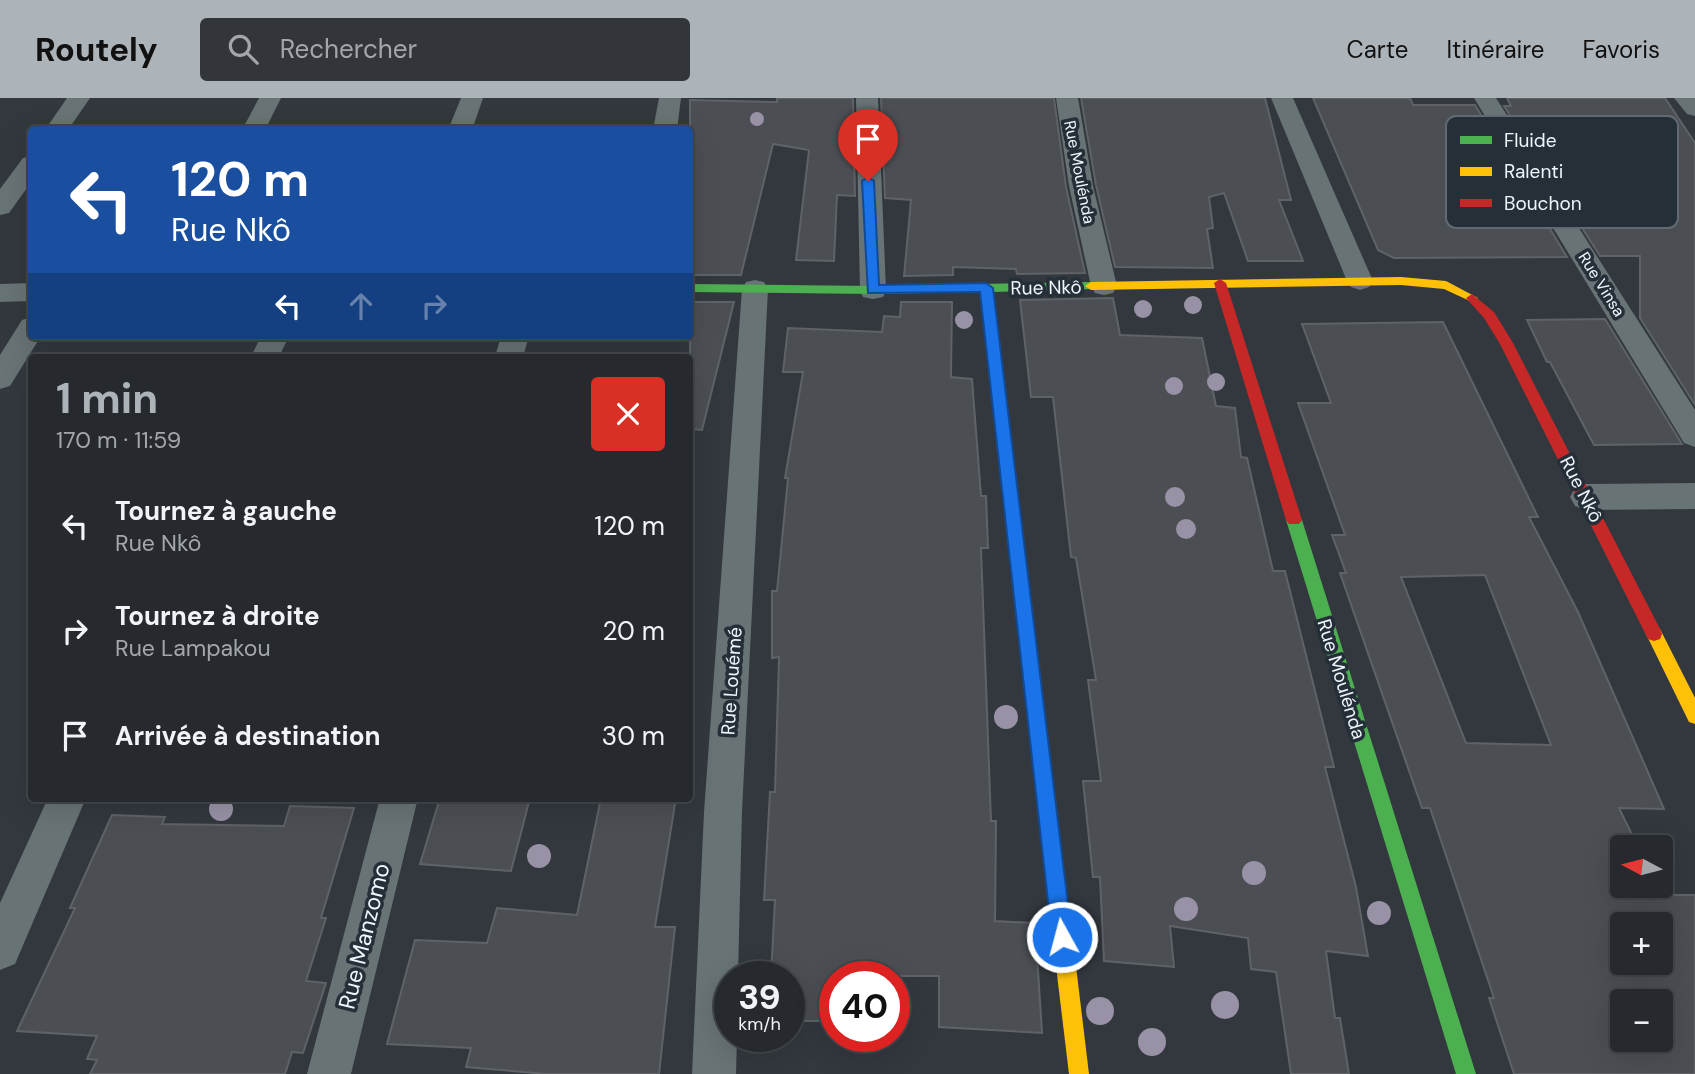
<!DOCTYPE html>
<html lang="fr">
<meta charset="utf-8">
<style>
:root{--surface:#262a2e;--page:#32363a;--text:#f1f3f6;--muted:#a4a7aa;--line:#42464a;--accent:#acb3b9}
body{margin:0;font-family:"DM Sans",sans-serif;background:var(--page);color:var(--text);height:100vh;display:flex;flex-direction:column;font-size:26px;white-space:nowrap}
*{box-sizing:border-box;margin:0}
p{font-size:23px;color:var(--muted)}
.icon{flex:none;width:38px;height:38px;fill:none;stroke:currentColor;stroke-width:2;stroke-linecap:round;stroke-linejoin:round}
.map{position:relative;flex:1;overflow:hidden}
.drawer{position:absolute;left:28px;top:256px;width:665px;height:448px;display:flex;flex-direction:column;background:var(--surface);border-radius:7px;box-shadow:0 7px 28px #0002,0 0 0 2px var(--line)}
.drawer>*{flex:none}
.top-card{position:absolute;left:28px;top:28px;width:665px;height:214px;border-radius:7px;box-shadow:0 7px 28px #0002,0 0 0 2px var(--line);background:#1a4fa0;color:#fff;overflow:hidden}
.needle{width:46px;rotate:277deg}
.tools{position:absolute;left:1610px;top:737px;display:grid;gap:14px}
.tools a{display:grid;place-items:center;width:63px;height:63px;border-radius:7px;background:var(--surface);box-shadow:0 7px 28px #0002,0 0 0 2px var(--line);font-size:35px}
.speed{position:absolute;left:714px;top:863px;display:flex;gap:14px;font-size:35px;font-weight:700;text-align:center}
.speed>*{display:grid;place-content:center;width:91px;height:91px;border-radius:50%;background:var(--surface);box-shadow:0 7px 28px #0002,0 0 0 2px var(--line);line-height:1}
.speed small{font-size:18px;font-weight:400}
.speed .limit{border:10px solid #d22;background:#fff;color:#111}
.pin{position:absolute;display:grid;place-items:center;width:60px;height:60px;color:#fff;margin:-72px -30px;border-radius:50% 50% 50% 0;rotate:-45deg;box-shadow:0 0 7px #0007}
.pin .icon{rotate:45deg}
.me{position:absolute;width:77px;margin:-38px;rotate:353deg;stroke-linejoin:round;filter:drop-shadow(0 0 5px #0008)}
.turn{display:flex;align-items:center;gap:24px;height:147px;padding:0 28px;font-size:32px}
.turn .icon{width:91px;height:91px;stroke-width:2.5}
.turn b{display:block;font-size:49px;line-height:60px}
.lanes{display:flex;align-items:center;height:66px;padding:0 28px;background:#0003;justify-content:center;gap:35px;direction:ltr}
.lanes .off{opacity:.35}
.round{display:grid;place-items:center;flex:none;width:74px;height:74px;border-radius:7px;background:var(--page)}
.summary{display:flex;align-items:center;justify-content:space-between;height:119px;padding:0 28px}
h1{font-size:42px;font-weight:700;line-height:52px;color:var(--accent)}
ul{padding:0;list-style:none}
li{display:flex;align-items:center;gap:21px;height:105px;padding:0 28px}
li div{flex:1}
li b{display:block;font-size:26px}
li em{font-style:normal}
header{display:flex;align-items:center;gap:42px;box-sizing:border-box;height:98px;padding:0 35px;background:var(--accent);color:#111}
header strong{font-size:33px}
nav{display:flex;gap:38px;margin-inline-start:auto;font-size:24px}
.search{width:490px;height:63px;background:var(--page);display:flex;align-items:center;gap:18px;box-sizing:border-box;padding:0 24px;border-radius:7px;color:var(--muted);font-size:26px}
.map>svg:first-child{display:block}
</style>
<header>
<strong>Routely</strong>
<div class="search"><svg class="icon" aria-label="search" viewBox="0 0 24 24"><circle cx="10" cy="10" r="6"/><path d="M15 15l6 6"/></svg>Rechercher</div>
<nav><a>Carte</a><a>Itinéraire</a><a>Favoris</a></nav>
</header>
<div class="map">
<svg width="1695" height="976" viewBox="0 0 1695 976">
<rect width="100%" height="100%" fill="#32383e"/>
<g fill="#4b4f54" stroke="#5f6267" stroke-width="2" fill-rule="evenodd">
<polygon points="777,0 853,0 855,98 837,97 834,163 796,162 809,52 773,46 741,177 690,177 690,2 777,4"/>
<polygon points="881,0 1054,0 1066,89 1085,175 1017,176 1016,171 953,169 953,177 904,178 911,102 885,100"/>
<polygon points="1081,0 1265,0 1291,102 1279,102 1303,163 1248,163 1224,95 1209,99 1213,130 1207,131 1213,170 1115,169 1096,87"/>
<polygon points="1313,0 1410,0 1413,7 1475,7 1567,159 1394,160 1378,152"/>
<polygon points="1507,0 1665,0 1695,45 1695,307 1640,220 1640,158 1600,158 1504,8 1511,8"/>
<polygon points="1113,200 1120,237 1202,240 1216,308 1235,310 1241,359 1247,360 1273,473 1285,473 1334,669 1325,669 1356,789 1368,858 1326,853 1335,920 1340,920 1349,976 1291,976 1276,874 1251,871 1248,840 1170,828 1174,869 1104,863 1100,779 1093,779 1083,683 1101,683 1088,582 1096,582 1076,460 1071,459 1053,299 1031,299 1020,202"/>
<polygon points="690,204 734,204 702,332 690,331"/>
<polygon points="901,204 952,204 951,279 972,281 981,398 986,398 988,450 981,450 991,723 996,723 995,823 1035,825 1042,935 939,929 939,878 835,878 835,923 789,923 789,878 771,878 775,802 764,802 770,694 775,694 779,559 772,560 772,493 777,493 788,380 785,380 803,274 783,274 788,230 882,234 884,218 900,219"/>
<polygon points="1605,221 1682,346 1594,347 1550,264 1547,264 1527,222"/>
<path d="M1443 224 1538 419H1529L1578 514 1664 711 1619 710 1638 749H1622V788H1656L1661 797H1695V976H1514L1489 900H1494L1430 710H1422L1340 475H1346L1332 437H1345L1298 305H1331L1302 226ZM1485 477 1551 647 1466 645 1401 479ZM1622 826H1661V864H1622ZM1622 903H1661V942H1622Z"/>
<polygon points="440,700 530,700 511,773 420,766"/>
<polygon points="601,700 676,700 655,829 675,829 659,976 546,976 466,969 471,950 387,946 415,842 487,845 497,810 577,817"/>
<polygon points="290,708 354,710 321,820 326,820 306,883 326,885 303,955 292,954 285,976 90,976 97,962 87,961 97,938 17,933 75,810 70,810 112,717 165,719 162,726 284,728"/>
</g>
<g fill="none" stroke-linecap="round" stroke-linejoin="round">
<g fill="#687375" fill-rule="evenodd">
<polygon points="67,0 90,0 68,32 45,32"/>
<polygon points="259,0 281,0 265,32 242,32"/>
<polygon points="461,0 483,0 472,32 448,32"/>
<polygon points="659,0 681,0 677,32 653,32"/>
<polygon points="856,0 878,0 886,192 883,199 873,201 863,199 860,192"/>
<polygon points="1056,0 1078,0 1093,88 1117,188 1113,195 1104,197 1095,195 1091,188 1069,88"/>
<polygon points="1271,0 1293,0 1373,183 1369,189 1360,192 1351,189 1347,183"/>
<polygon points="1474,0 1496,0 1695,312 1695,349 1684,345"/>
<polygon points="1674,0 1695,0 1695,18 1687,16"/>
<polygon points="32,58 32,83 9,115 0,117 0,91 23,60"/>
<polygon points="755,182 764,184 768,191 742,714 738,878 730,878 730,938 737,938 736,976 692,976 704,714 742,191 746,184"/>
<polygon points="32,185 32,203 0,204 0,186"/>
<polygon points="32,219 32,238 41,238 10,288 0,291 0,257 22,222"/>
<polygon points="261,238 289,238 279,259 251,259"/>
<polygon points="501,238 529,238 523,259 495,259"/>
<polygon points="1695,385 1695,411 1586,412 1575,408 1570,399 1575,390 1586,386"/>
<polygon points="48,700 86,700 15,866 0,872 0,805"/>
<polygon points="380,700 418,700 351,976 307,976"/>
</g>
<g fill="#4caf50" fill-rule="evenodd">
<polygon points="1091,184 1097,188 1095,191 993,194 1072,835 1069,842 1062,845 1055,842 1052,835 980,194 873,196 690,194 690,186 873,188"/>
<polygon points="1294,416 1299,418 1302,422 1476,976 1456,976 1286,422 1289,418"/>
</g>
<g fill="#ffc107" fill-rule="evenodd">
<polygon points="1401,179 1446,183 1478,200 1472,204 1444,191 1401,187 1091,192 1085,188 1091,184"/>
<polygon points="1654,529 1660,531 1695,600 1695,626 1689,624 1646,536 1648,531"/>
<polygon points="1062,825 1069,828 1072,835 1089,976 1069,976 1052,835 1055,828"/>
</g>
<g fill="#c62828" fill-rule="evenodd">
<polygon points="1220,181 1226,185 1302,422 1299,426 1289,426 1286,422 1214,185"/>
<polygon points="1472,196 1494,214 1513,245 1660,531 1662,536 1660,541 1654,543 1648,541 1500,246 1484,220 1466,200"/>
</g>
</g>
<g fill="#9992a7">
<circle cx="757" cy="21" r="7"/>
<circle cx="1193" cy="207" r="9"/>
<circle cx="1143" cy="211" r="9"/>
<circle cx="964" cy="222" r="9"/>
<circle cx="1216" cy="284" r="9"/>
<circle cx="1174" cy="288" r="9"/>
<circle cx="1175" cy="399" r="10"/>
<circle cx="1186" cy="431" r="10"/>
<circle cx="1006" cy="619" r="12"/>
<circle cx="221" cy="711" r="12"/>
<circle cx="539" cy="758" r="12"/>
<circle cx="1254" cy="775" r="12"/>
<circle cx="1186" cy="811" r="12"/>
<circle cx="1379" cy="815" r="12"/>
<circle cx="1225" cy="907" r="14"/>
<circle cx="1100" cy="913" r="14"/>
<circle cx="1152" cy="944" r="14"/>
</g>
<polygon fill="#1a73e8" stroke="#114b97" stroke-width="2" points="868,79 874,83 879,187 986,185 993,190 1072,839 1069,846 1062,849 1055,846 1052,839 980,194 868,195 862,83"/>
<g text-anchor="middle" stroke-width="7" stroke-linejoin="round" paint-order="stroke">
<g font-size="16" fill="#eef5fb" stroke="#242f38">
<text transform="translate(1080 74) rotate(79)" y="6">Rue Moulénda</text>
<text transform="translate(1602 186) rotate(58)" y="6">Rue Vinsa</text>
</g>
<g font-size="19" fill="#eef5fb" stroke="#242f38">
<text transform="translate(1046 189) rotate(-1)" y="7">Rue Nkô</text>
<text transform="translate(1582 391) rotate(63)" y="7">Rue Nkô</text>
<text transform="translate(1342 581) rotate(73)" y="7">Rue Moulénda</text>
<text transform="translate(731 583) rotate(-86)" y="7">Rue Louémé</text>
</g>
<g font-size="23" fill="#eef5fb" stroke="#242f38">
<text transform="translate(364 838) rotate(-76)" y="8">Rue Manzomo</text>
</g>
</g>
<rect x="1446" y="18" width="232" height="112" rx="10" fill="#242f38" stroke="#616a72" stroke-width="2"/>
<rect x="1460" y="38" width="32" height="8" fill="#4caf50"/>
<rect x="1460" y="69" width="32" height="9" fill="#ffc107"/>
<rect x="1460" y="101" width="32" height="8" fill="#c62828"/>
<g font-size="19" fill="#eef5fb">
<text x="1504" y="49">Fluide</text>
<text x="1504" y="80">Ralenti</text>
<text x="1504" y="112">Bouchon</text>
</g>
</svg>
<div class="tools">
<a><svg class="needle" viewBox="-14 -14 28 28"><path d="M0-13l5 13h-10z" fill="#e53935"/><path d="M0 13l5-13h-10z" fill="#a4a7aa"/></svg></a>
<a>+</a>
<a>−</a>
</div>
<div class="speed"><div>39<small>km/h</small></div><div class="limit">40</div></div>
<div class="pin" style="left:868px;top:83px;background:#d93025"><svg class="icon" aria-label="arrive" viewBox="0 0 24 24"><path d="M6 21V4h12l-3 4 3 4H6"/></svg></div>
<svg class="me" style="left:1062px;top:839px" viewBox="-20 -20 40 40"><circle r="17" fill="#1a73e8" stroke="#fff" stroke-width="3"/><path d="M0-11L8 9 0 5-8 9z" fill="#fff"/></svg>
<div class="top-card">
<div class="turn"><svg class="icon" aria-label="left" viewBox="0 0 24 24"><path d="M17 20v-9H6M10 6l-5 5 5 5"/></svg><div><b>120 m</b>Rue Nkô</div></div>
<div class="lanes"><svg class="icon" aria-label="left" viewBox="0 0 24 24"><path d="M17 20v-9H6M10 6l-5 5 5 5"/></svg><svg class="icon off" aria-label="ahead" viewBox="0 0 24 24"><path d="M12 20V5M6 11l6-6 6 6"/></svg><svg class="icon off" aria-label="right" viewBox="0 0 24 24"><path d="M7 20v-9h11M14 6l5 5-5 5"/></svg></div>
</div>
<section class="drawer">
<div class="summary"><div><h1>1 min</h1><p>170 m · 11:59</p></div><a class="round" style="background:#d93025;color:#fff"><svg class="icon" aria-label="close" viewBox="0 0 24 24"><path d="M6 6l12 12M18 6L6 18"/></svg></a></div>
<ul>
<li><svg class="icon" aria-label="left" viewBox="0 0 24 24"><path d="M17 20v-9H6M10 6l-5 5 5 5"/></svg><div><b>Tournez à gauche</b><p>Rue Nkô</p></div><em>120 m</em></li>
<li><svg class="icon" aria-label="right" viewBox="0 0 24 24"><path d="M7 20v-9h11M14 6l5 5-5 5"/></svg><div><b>Tournez à droite</b><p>Rue Lampakou</p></div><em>20 m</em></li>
<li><svg class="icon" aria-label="arrive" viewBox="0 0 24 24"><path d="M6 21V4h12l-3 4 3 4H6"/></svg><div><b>Arrivée à destination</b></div><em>30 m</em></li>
</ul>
</section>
</div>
